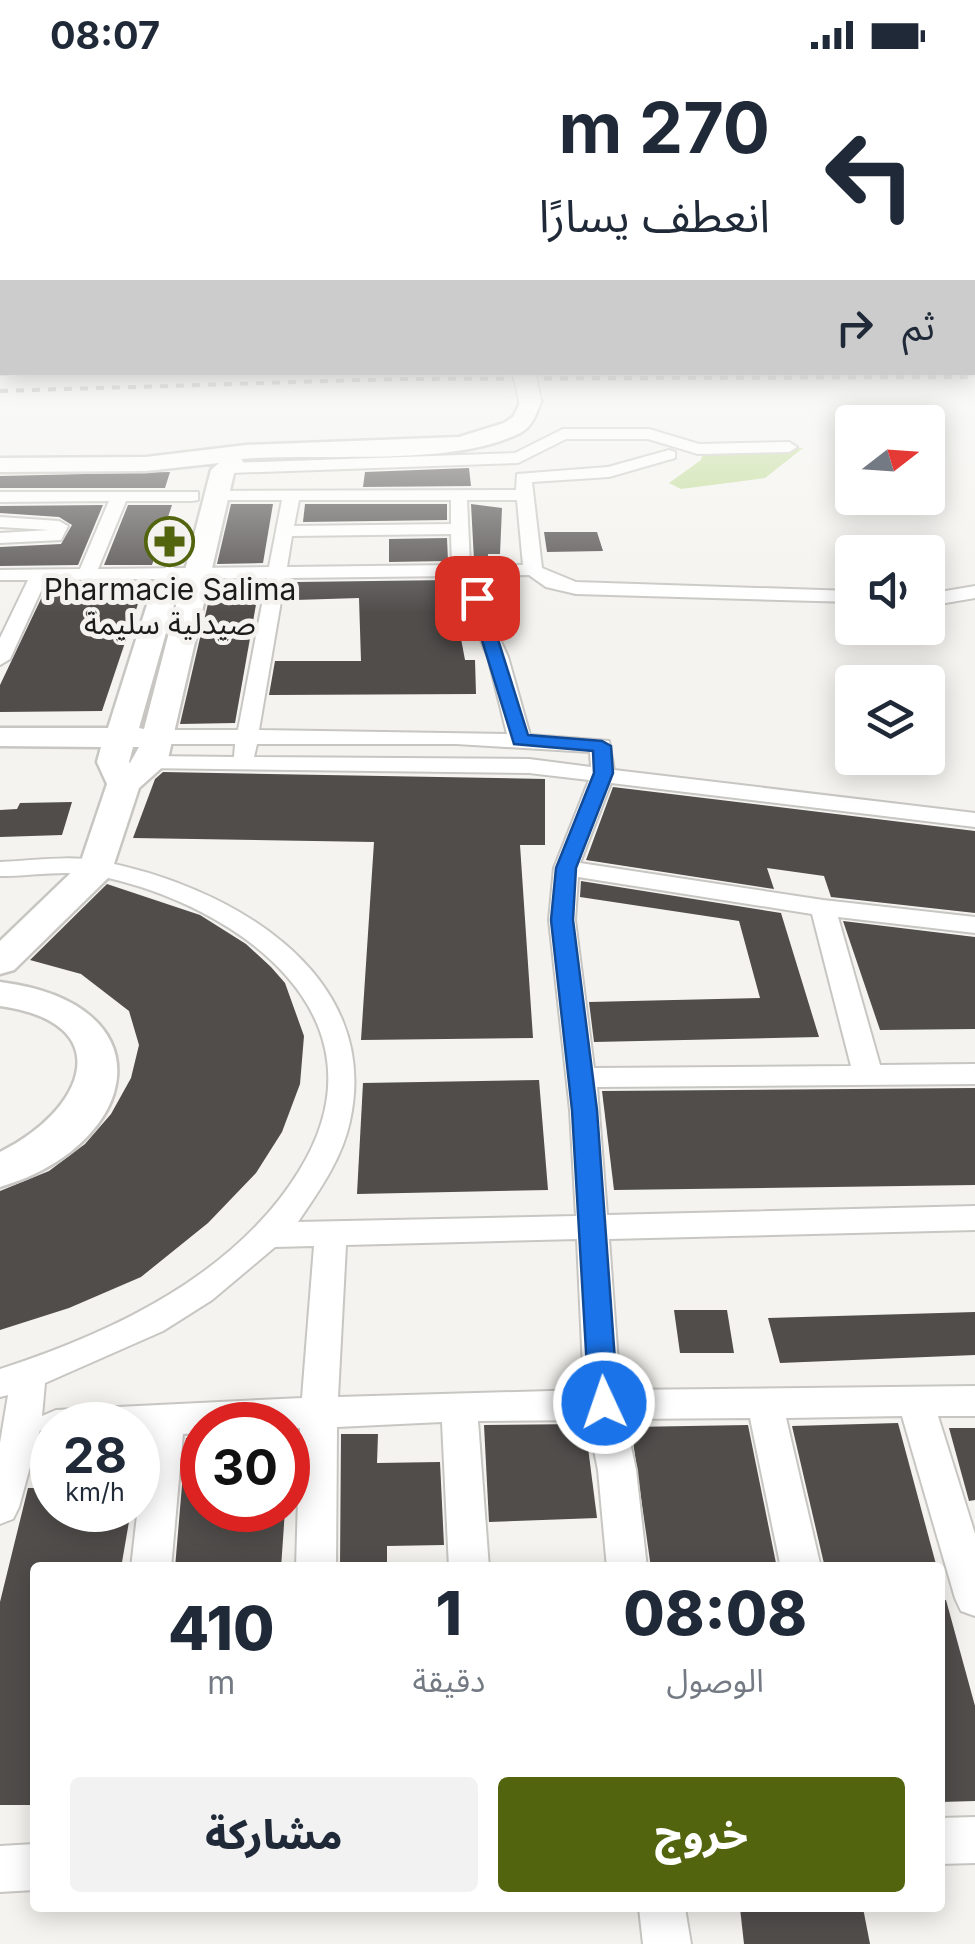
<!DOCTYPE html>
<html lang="ar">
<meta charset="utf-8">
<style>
:root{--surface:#fff;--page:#f2f2f3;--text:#1f2937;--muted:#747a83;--accent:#52650e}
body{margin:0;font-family:Inter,"Noto Sans Arabic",sans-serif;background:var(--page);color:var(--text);direction:rtl;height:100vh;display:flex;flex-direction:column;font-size:38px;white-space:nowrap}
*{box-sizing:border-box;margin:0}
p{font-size:32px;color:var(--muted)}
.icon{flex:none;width:55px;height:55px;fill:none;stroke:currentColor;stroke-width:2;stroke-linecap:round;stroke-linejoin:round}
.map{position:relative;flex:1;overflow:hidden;direction:ltr}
.sheet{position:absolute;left:30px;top:1492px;width:915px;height:350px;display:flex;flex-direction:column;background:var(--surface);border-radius:10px;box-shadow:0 5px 25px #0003;direction:rtl}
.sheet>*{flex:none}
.guide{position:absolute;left:0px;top:0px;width:975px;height:305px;box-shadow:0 5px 25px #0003;direction:rtl;background:#fff;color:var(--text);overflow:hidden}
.needle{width:65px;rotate:73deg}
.controls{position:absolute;left:835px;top:335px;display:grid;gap:20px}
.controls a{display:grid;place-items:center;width:110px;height:110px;border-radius:10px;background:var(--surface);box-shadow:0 5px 25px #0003;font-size:50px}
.speed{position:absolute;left:30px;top:1332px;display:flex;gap:20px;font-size:50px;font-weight:700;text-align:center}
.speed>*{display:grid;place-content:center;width:130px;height:130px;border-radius:50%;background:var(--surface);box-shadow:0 5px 25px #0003;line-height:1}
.speed small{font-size:25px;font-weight:400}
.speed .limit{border:15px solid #d22;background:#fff;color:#111}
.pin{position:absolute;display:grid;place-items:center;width:85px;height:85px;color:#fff;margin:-42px;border-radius:20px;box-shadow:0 5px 15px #0006}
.me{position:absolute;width:110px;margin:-55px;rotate:357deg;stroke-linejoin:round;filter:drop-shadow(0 0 8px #0008)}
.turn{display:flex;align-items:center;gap:35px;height:210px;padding:0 40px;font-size:45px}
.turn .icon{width:130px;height:130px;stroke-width:2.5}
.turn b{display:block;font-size:70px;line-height:85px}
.then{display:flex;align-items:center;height:95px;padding:0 40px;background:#0003;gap:20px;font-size:38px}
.eta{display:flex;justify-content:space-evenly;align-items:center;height:170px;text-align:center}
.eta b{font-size:60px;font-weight:800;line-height:70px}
.button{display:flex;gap:20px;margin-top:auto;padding:20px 40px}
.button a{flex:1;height:115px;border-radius:10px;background:var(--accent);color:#fff;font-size:40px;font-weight:800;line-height:115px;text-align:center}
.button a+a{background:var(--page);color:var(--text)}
.status{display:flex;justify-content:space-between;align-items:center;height:70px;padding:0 50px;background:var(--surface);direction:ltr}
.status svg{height:28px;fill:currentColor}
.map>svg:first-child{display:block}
</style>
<div class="status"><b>08:07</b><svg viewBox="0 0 49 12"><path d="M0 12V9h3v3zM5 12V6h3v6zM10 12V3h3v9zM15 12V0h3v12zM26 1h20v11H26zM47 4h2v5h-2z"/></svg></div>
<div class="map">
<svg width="975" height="1874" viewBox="0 0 975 1874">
<rect width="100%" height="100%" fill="#f4f3ef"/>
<polygon fill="#bdd98f" points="803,378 765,408 681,419 669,413 701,390 703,382"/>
<g fill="#504d4b">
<polygon points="469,398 471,416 363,417 365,402"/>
<polygon points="170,402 165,418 0,418 0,406"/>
<polygon points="231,434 273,434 263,493 217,494"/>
<polygon points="447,434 447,450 303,452 305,434"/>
<polygon points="471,434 502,438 500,484 488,484 488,490 474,490"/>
<polygon points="103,435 78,495 0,496 0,477 61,474 72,455 59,447 0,443 0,436"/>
<polygon points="128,435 172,435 152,495 104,495"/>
<polygon points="544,462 597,462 603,481 547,482"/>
<polygon points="447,468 448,491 389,492 389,469"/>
<polygon points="450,510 465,590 475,590 476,624 269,625 275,591 361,591 359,528 295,530 297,512"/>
<polygon points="213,512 260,512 235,653 180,654"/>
<polygon points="145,513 102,641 0,642 0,615 48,514"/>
<polygon points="163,702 545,709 545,775 520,775 533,968 361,970 374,772 133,768 155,709"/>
<polygon points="613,717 975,761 975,843 831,827 824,806 767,798 774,819 586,790"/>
<polygon points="72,732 62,765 0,767 0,740 17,739 20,733"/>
<polygon points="581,811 781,843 819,967 594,972 589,932 760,928 739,851 580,827"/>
<polygon points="107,814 200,845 246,874 271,897 285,913 304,966 300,1014 282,1062 256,1103 208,1153 141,1207 69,1238 0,1260 0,1121 49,1101 85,1074 111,1044 131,1008 139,975 129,941 81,904 30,890"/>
<polygon points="843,851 975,867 975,959 880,960"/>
<polygon points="539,1010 548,1120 357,1124 363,1013"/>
<polygon points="975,1018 975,1115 614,1120 602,1021"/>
<polygon points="674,1240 727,1240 734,1283 680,1283"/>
<polygon points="975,1242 975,1285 780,1293 768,1248"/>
<polygon points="898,1353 937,1498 825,1498 792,1356"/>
<polygon points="585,1354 597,1448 489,1452 484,1355"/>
<polygon points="748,1355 777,1498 651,1498 631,1357"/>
<polygon points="949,1358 975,1358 975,1430 969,1431"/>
<polygon points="341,1364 378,1364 377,1393 440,1392 444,1475 387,1476 387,1498 340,1498"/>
<polygon points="202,1367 202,1440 285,1440 281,1498 175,1498 186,1368"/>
<polygon points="28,1418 52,1418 52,1440 131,1440 121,1498 35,1498 35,1735 0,1735 0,1532"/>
<polygon points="946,1530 975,1636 975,1731 940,1732 940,1531"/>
<polygon points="740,1838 863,1838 870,1874 744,1874"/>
</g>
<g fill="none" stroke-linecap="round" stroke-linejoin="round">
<defs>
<g id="street">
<polygon points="972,297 975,305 967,304 972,302"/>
<polygon points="563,359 649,359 699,374 789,372 797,377 789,382 698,384 648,369 566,369 518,393 229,403 221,398 229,393 515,383"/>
<path d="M669 380 675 382V388L609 407 532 412 542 498 576 512 852 521V532L576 524 546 517 529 505 472 506 508 587 530 665 609 671 614 700 975 743V757L611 713 580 793 823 830 975 847V863L838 847 880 995 975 994V1014L597 1017 607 1145 975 1136V1160L609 1169 620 1320 975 1316V1346H938L975 1464V1546L961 1541 955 1528 902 1346 786 1348 821 1498H781L750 1348 625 1349 636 1400 647 1498H607L598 1400 588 1350 478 1351 489 1498H449L442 1352 337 1357 336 1498H296L300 1358 288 1359V1355H202V1363L183 1364 171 1498H131L146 1366H138V1355H52V1369L40 1360 19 1437 13 1449 0 1454V1373L8 1325 0 1327V1299C112 1263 235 1205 299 1101 395 946 236 834 99 806 67 799 32 806 0 806V792C33 791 67 785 99 791 225 814 383 901 350 1051 342 1089 319 1121 298 1152L576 1146 570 1040 549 850 554 798 589 710 529 703 143 698V688L151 686 234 687 235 674H157L146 667 157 660H238L267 508 46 510 10 589 0 595V568L28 510H0V500L80 499 109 431 0 432V422H198V430L192 431H126L98 499 269 497 282 430H217L209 425 211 421 516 420 517 404 608 397ZM299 430H451V454L294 456ZM467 430H517L523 495H470ZM451 464 452 495 287 497 292 466ZM454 506 488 587 507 664 259 660 285 508ZM257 674H456L590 682 591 697 529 689 254 687ZM578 807 812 844 851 996 594 998 575 850ZM577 1169 584 1320 338 1327 346 1175ZM314 1176 302 1328 56 1340 42 1346 45 1313 163 1261 212 1230 275 1177Z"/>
<polygon points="0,447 59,451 68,456 61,470 0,473 0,463 49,460 0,457"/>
<polygon points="975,516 975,528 928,536 928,524"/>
<polygon points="975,1747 975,1793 940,1794 940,1748"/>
<polygon points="35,1774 35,1820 0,1822 0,1776"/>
<polygon points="639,1838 685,1838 691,1874 643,1874"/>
</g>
<g id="secondary">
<path d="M530 325 541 331C536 344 533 356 520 363 451 398 321 382 241 389L245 394 234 403 167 693 139 718 110 806 14 900 0 904V871L80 794 107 714 97 692 101 677 0 676V658H108L157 503 170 495 183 503 139 658 144 659 211 400 219 393 146 401 0 402V388L146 387 246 375 459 367 504 353 513 347 523 327ZM133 677H139L130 693 129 692Z"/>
<path d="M0 912C172 934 140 1076 0 1117V1082C84 1041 121 953 0 936Z"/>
</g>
</defs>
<use href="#street" stroke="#c7c6c2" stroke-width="4"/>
<use href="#secondary" stroke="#c7c6c2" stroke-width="5"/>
<use href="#street" fill="#fff" fill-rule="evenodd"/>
<use href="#secondary" fill="#fff" fill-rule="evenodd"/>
<g stroke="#7d7c7a" stroke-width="4" stroke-dasharray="8 8" stroke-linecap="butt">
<polyline points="0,304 45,302"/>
<polyline points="0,321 397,309 975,307"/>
</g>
<defs>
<polyline id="secondary-bridge" points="524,302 530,331"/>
</defs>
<use href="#secondary-bridge" stroke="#c7c6c2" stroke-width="25" stroke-linecap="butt"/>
<use href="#secondary-bridge" stroke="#fff" stroke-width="22"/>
</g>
<linearGradient id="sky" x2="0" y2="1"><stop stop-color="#6ec0ed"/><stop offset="0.52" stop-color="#fafaf8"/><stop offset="1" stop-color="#fafaf8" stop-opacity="0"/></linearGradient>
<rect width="975" height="543" fill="url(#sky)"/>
<polygon fill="#1a73e8" stroke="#114b97" stroke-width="2.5" points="477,523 485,528 528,665 602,671 611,676 613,703 576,798 573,850 597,1040 618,1333 614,1341 604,1345 593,1341 589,1333 572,1040 551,850 556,798 594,703 593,681 514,674 469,528"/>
<defs>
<symbol id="pharmacy-ring" viewBox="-11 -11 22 22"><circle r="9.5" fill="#f4f3ef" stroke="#52650e" stroke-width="1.5"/><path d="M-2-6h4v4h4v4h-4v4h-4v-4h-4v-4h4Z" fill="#52650e"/></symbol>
</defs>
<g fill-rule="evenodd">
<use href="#pharmacy-ring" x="142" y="444" width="55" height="55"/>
</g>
<g text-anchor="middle" stroke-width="10" stroke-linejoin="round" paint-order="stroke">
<g font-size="30" fill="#1c1b1a" stroke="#f4f3ef">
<text x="170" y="530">Pharmacie Salima<tspan x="170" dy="34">صيدلية سليمة</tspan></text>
</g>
</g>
</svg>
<div class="controls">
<a><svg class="needle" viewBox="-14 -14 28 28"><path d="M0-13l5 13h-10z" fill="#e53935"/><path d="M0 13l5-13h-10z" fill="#747a83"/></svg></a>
<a><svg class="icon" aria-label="sound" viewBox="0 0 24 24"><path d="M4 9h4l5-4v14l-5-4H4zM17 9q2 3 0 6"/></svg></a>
<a><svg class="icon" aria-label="layers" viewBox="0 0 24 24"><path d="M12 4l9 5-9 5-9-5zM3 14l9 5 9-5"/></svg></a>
</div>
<div class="speed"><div>28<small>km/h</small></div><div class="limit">30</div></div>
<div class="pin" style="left:477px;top:528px;background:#d93025"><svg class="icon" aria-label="arrive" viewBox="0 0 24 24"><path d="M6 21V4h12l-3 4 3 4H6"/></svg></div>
<svg class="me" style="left:604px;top:1333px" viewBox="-20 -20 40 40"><circle r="17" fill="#1a73e8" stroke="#fff" stroke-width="3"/><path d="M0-11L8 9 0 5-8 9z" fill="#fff"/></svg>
<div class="guide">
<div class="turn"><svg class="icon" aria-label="left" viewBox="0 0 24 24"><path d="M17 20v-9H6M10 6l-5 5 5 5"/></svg><div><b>270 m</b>انعطف يسارًا</div></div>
<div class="then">ثم<svg class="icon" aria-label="right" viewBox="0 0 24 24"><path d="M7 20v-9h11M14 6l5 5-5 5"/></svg></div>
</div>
<section class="sheet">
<div class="eta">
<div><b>08:08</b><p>الوصول</p></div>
<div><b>1</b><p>دقيقة</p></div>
<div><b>410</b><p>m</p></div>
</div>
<div class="button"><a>خروج</a><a>مشاركة</a></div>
</section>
</div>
